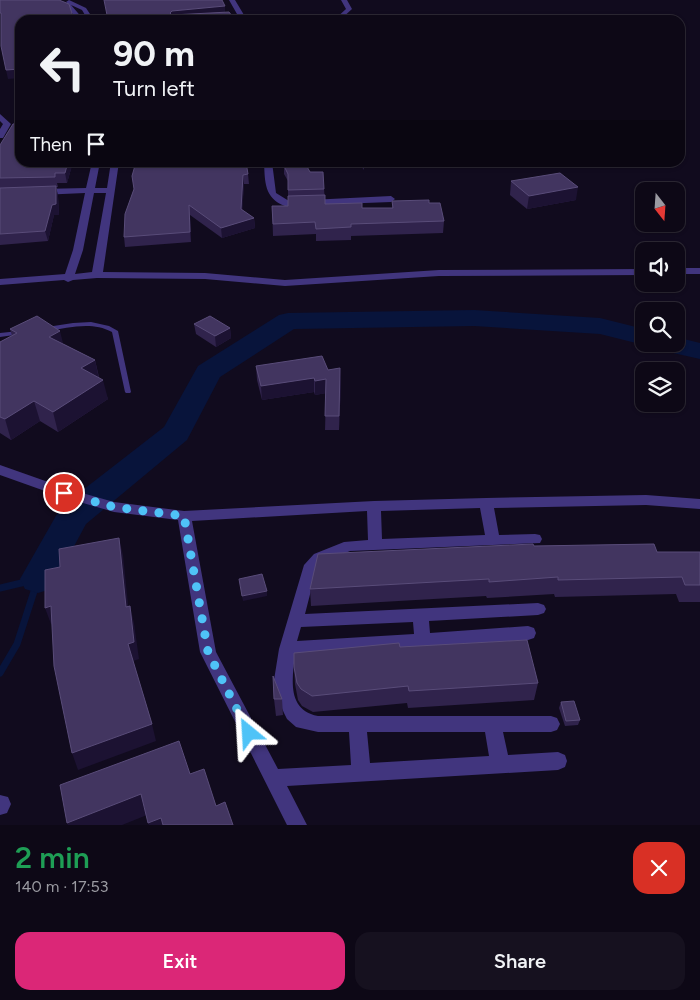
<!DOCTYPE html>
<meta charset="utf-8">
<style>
:root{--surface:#0d0816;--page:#16111f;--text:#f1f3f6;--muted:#9a9aa1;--line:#2d2935;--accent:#db2777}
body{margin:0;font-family:Figtree,sans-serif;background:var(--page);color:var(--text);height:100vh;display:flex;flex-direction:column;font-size:19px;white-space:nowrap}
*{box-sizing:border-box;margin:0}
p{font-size:16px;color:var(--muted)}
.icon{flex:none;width:28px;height:28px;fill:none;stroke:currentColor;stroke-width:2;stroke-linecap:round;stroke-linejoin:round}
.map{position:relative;height:825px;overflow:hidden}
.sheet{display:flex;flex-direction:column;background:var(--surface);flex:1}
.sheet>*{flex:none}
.banner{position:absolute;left:15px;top:15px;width:670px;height:152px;border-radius:15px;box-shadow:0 1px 4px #0004,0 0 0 1px var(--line);background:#0d0816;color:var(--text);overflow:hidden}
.needle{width:32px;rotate:163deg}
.controls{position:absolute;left:635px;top:182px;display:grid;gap:10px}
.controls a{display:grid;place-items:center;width:50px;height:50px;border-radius:10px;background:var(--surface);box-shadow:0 1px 4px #0004,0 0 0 1px var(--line);font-size:25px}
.pin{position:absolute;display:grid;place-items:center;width:42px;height:42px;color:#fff;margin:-21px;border:2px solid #fff;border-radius:50%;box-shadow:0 1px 5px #0007}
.me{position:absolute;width:55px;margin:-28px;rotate:333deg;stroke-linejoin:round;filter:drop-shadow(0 0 4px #0008)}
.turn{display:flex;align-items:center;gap:18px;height:105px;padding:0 15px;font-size:22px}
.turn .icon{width:65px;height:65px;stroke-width:2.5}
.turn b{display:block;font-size:35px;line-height:42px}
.then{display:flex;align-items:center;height:48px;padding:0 15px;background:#0003;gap:10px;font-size:19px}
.round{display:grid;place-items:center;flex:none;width:52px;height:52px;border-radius:15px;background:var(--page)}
.head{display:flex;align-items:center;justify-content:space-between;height:85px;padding:0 15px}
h1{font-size:30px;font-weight:600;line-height:38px;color:#1e9e55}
.primary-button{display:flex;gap:10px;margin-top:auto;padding:10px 15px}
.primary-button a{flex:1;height:58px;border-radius:15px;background:var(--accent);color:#fff;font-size:20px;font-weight:600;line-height:58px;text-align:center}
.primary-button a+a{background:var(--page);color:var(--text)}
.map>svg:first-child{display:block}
</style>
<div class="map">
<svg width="700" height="825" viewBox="0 0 700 825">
<rect width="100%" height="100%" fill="#110b1e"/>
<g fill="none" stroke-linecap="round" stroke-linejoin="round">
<g stroke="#08143b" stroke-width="7">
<polyline points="0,588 38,579"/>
<polyline points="0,673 17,644 38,579"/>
</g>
<g fill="#08143b" fill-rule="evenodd">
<polygon points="474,310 600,318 644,329 644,344 649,344 644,345 600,334 474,326 294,329 220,377 187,440 86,524 51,589 38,593 25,589 20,579 61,507 164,427 198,366 279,315 288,313"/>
<polygon points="676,337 700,343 700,359 660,350 656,344 676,344"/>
</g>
<g fill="#41357e" fill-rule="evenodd">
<path d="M91 322 109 326 118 331 131 392 130 393H126L125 392 112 332C91 321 69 328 47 331L44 329 47 327 73 323Z"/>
<polygon points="19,331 22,333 21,334 0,337 0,333"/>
</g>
<g fill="#41357e" fill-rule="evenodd">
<polygon points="69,0 86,8 94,20 88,20 82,10 71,5 84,20 78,20 67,7 49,3 52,1 70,5 66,2"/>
<polygon points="229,0 235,0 247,20 241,20 239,17 212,18 214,15 237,14"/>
<polygon points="341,0 347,0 352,9 340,20 334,20 346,9"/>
<polygon points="0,114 11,124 3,138 0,138 0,129 3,124 0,121"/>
<path d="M92 162H100L95 188H107L111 162H119L103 272 205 273 285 280 439 270 644 269V275L439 276 285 286 205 279 97 278 73 280 68 282 64 280 0 285V279L65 274 73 250 85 193 40 195 36 192 40 189 86 188ZM94 193H106L92 272 75 274 83 250Z"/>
<path d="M264 162H272L276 193 289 201 391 196 395 199 391 202 285 206C264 198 265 182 264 162Z"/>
<rect x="676" y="268" width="24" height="6"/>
<path d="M0 465 68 489 114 502 184 511 374 501 486 498 646 495 700 499V509L646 505 494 508 499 535 535 534 540 535 542 539 540 543 350 551 324 562 316 571 305 614 538 603 544 605 546 609 544 613 538 615 429 621 430 633 528 626 534 628 536 633 534 638 528 640 295 655C292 680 287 710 318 716H551L557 718 560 724 557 730 551 732H503L508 755 558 752 565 755 567 761 565 767 558 770 287 786 307 825H287L200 652 178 520 114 512 59 496 0 475ZM480 508 485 535 382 539 381 511ZM367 511 368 540 344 542 314 554 304 565 279 649 274 680 277 697 284 713 287 719 296 727 318 732H349L351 765 278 769 216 652 192 521ZM413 622 414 634 297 641 301 627ZM367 732H485L489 756 370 763Z"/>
<polygon points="0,795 8,797 11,804 7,813 0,815"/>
</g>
</g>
<g fill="#30234c">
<polygon points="0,145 73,162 67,183 57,183 58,187 56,187 58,196 59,215 54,215 48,241 0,245"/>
<polygon points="358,162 364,162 364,170"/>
<polygon points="284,166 310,172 323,172 325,204 362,208 392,208 392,201 429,203 444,221 443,233 351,236 351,240 316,241 316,234 273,236 272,206 288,206 288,181 284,174"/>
<polygon points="248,174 249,184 244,184 242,210 254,218 255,228 222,238 190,215 191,242 125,247 124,237 134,190"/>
<polygon points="511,181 576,200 527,209 510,195"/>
<polygon points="194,324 230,328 231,338 216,347 196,334"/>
<polygon points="10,329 64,344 95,360 99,377 108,399 58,432 40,421 11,440 0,433 0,342 12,336"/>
<polygon points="256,366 328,370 341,382 339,430 325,430 326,393 315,395 314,392 262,400 257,380"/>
<polygon points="534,546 657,552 700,552 700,602 679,602 676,594 555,597 554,594 487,598 486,596 311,606 310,589"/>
<polygon points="400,647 538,683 534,700 408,708 407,703 313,712 302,706 298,700 295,684 294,667"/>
<polygon points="274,699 282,699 283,715 276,716"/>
<polygon points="561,702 580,720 578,725 565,726 559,708"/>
</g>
<g fill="#1c1232">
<polygon points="225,6 225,13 171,20 170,13 172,11"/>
<polygon points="20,69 20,78 8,79 6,70"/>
<polygon points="68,162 73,162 67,183 65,173"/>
<polygon points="243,175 244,184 242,219 241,209"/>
<polygon points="56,186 58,196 59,215 54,215 48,241 45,231"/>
<polygon points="578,187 576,200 527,209 529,196"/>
<polygon points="189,205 190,215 191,242 190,232"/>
<polygon points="254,218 255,228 222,238 221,228"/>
<polygon points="230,328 231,338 216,347 215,336"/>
<polygon points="60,331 65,351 49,337"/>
<polygon points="95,360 99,379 81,368"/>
<polygon points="340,368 341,382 339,430 339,416"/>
<polygon points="314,378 314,392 262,400 261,386"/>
<polygon points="326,379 327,393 315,395 315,381"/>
<polygon points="103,380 108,399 58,432 53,412"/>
<polygon points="34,401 40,421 11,440 5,419"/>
<polygon points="119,538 123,555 130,624 126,607"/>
<polygon points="267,591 267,596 243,601 242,596"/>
<polygon points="51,606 57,623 51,624 45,608"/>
<polygon points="130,606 134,623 139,659 133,661 128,644"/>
<polygon points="152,724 156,741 78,770 72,753"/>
<polygon points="141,794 147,815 122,825 68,825 67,823"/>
<polygon points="161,818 163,825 149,825 148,823"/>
</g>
<g fill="#423560" stroke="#594c79">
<polygon points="0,0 59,0 69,4 74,20 20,20 20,69 6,70 1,46 1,13 0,13"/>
<polygon points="104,0 222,0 225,6 172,11 170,13 172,15 229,12 235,20 108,20"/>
<polygon points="20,123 20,162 68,162 65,173 55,173 55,177 0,178 0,145 13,124"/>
<polygon points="136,162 246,162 248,174 243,175 241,209 254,218 221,228 189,205 190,232 124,237 125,214 134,189 132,176"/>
<polygon points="305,163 310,172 323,172 324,189 288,190 288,174 284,166"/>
<polygon points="560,173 578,187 529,196 511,181"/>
<polygon points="56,186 56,204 52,205 45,231 0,234 0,188"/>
<polygon points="325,195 325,204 362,203 362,208 393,208 392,201 429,200 429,203 440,203 444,221 351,224 351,227 316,229 315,222 273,224 272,206 288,206 288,196"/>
<polygon points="37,316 60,331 49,337 95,360 81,368 103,380 53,412 34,401 5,419 0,417 0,342 17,333 10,329"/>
<polygon points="210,316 230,328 215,336 194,324"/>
<polygon points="322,356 328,370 340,368 339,416 325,416 326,379 315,381 314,378 261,386 256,366"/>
<polygon points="119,538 126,607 130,606 134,642 128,644 152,724 72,753 54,666 51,606 45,608 45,570 60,567 59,549"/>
<polygon points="533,544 534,546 654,544 657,552 700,552 700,585 685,585 682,577 558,580 558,577 489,582 489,579 310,589 318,554"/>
<polygon points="262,574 267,591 242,596 239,579"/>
<polygon points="527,640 538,683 409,691 408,686 312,696 301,689 297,683 294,667 294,653 399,643 400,647"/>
<polygon points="273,676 282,699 274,699"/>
<polygon points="574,701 580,720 566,721 561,702"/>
<polygon points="179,741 190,774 204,769 216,806 225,802 233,825 163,825 161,818 148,823 141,794 67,823 60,785"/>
</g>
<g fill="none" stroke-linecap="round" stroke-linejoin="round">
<polyline stroke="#4fc3f7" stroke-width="9" stroke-dasharray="0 16.2" points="64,493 114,507 184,516 208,652 249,733"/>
</g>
</svg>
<div class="controls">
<a><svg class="needle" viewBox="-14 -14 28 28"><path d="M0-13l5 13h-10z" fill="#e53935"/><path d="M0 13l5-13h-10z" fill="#9a9aa1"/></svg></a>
<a><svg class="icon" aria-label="sound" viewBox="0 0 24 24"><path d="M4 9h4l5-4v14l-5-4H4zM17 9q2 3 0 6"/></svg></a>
<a><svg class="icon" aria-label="search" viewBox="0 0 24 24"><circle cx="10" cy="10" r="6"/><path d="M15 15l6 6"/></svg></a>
<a><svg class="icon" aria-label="layers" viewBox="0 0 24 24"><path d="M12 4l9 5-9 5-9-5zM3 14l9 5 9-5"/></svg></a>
</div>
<div class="pin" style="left:64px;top:493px;background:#d93025"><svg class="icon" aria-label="arrive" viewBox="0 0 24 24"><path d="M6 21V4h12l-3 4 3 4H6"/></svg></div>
<svg class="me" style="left:249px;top:733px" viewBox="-20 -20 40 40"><path d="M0-17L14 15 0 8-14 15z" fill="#4fc3f7" stroke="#fff" stroke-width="4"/></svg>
<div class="banner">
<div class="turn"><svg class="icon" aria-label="left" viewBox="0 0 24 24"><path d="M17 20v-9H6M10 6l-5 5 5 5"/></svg><div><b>90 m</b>Turn left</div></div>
<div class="then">Then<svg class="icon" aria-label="arrive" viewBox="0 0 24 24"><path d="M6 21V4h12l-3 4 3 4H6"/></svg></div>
</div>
</div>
<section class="sheet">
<div class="head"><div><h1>2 min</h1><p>140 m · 17:53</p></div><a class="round" style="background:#d93025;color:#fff"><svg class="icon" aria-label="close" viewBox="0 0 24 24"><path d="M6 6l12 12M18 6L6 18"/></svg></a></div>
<div class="primary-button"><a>Exit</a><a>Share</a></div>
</section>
